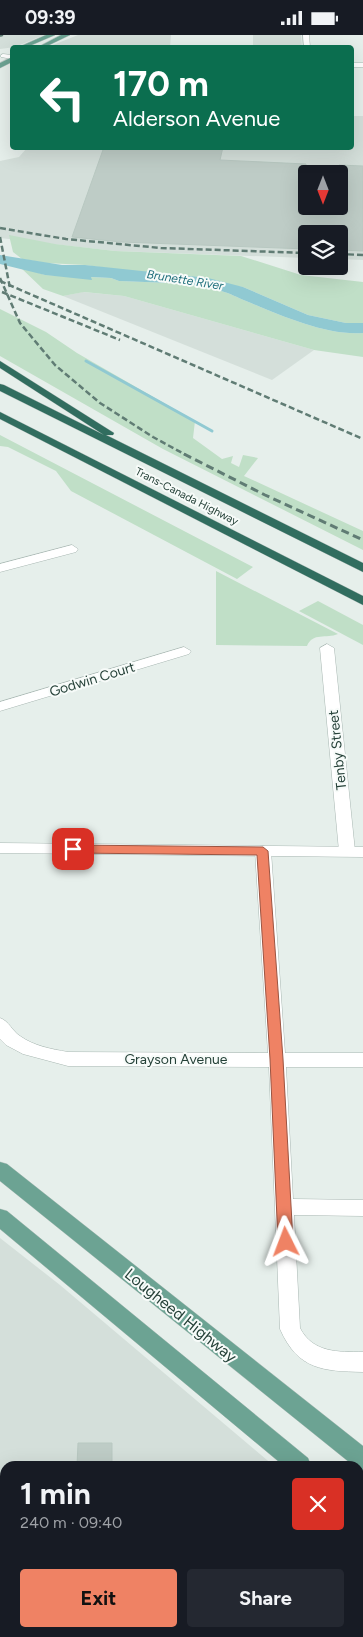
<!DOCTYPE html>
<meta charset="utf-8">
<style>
:root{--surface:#171b24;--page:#242831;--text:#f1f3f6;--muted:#9ea1a6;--accent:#ef8264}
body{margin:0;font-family:Figtree,sans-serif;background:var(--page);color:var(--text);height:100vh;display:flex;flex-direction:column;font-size:19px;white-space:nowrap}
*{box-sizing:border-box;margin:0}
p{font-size:16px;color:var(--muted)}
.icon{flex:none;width:28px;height:28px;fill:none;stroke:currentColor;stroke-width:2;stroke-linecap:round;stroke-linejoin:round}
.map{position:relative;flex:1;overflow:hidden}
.drawer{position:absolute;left:0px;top:1426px;width:364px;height:176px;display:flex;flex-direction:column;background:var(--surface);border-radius:15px 15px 0 0;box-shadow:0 5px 20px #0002}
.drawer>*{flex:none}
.guide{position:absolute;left:10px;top:10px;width:344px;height:105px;border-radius:5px;box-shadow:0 5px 20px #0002;background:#0b6e4f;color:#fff;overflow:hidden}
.needle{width:32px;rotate:180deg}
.controls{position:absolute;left:298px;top:130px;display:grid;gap:10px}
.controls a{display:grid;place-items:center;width:50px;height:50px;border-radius:5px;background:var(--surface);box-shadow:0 5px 20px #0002;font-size:25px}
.pin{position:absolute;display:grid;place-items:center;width:42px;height:42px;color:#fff;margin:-21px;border-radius:10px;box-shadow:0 2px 8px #0006}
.me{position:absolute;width:55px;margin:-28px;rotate:357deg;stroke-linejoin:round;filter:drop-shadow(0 0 4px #0008)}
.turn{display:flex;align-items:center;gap:18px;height:105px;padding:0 20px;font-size:22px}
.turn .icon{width:65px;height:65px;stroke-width:2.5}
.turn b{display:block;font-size:35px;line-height:42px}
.round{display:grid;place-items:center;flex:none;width:52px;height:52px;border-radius:5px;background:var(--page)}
.head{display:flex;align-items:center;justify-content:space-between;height:85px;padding:0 20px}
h1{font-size:30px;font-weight:700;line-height:38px}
.cta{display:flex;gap:10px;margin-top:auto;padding:10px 20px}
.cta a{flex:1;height:58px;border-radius:5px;background:var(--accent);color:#111;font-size:20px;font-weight:700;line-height:58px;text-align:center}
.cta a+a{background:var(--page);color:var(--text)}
.status{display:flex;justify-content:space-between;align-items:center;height:35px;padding:0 25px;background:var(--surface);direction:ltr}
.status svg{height:14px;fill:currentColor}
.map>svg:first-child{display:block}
</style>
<div class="status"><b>09:39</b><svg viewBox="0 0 49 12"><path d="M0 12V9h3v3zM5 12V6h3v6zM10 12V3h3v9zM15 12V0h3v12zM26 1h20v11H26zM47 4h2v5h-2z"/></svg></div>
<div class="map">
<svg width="363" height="1602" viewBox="0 0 363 1602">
<rect width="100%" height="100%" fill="#e6efeb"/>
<g fill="#d4dfda" fill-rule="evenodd">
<polygon points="0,0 44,0 15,12 0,14"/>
<polygon points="78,0 171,0 170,12 48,12"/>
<polygon points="253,0 301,0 302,12 253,12"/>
<path d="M351 81H363V225L339 224V199H306V223L115 216 0 203V126L19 122 27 113 351 112ZM306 139H339V171H306Z"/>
<polygon points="83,257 124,261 314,315 272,345 63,261"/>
<polygon points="0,1203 60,1250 274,1431 5,1431 5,1598 331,1598 329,1602 0,1602"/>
</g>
<g fill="#c0dfc7">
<polygon points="9,200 55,209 115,216 241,221 301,240 363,247 363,288 346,288 308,280 243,252 85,230 46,228 22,224 13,217"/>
<path d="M20 232 45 240 111 243 119 246C154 248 188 246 221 256 230 258 238 263 246 266 280 280 326 301 363 298V322L314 315 124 261 84 257 63 261 43 254Z"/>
<polygon points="0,274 46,297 77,318 195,386 193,403 222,424 233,421 231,428 239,432 243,420 258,423 244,441 363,496 363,515 163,414 0,321"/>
<polygon points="0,400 253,532 237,544 71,456 56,436 8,412 0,411"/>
<path d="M216 536 338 599C326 604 313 597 307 611L216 610Z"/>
<polygon points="318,566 363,590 363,610 299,576"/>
</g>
<path fill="#90c9d2" d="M0 220 62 230H85L208 243 243 252 308 280 346 288H363V298C326 301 280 280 246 266 238 263 230 258 221 256 188 246 154 248 119 246L111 243 91 242 92 245 45 240 0 229Z"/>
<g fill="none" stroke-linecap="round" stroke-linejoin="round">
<polyline stroke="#90c9d2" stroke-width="3" points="86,326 212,396"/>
</g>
<g fill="#beccc6" stroke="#b8c8c1">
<polygon points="104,112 223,112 220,125 306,129 306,171 339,171 339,130 363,131 363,216 339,215 339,199 306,199 306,214 121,207 72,202"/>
<polygon points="78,1408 112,1408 112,1431 77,1431"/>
</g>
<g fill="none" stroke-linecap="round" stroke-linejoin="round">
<defs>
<g id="minor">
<polygon points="303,0 309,0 310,12 304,12"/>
<polygon points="72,510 78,514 76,517 0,537 0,529"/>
<polygon points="327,609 334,613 355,816 352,820 347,821 342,820 339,816 320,613"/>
<polygon points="184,612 191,616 189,619 0,676 0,667"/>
<path d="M263 811 268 812 271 816 285 1018H363V1032H286L293 1164 363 1165V1181L294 1180 300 1293C313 1318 338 1317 363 1317V1337C323 1336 298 1335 280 1294L269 1032 68 1031 23 1019 6 1010 0 1004V983C9 986 12 996 20 1001 34 1011 51 1014 68 1017L268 1018 255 816 258 812Z"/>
</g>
<g id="tertiary">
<polygon points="0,808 363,812 363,822 0,818"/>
<polygon points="359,1587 363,1588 363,1602 344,1602 346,1598 359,1598"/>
</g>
<g id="secondary">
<polygon points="3,19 12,20 12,24 1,22 1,20"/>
<rect x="351" y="28" width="12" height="4"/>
</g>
<g id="primary">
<polygon points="46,0 55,0 27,12 19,12"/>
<polygon points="61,0 70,0 47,11 42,10"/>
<polygon points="12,22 12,27 0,33 0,28"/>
<polygon points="0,1127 7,1129 363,1411 363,1436 359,1434 359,1431 354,1431 0,1146"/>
<polygon points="0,1174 7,1176 308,1423 311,1431 284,1431 0,1194"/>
<polygon points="359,1468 363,1470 363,1493 359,1491"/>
<polygon points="359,1560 363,1561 363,1602 355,1598 359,1598"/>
</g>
<g id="motorway">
<polygon points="0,326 114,398 113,400 106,400 363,528 363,537 0,356 0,349 4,350 104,400 0,333"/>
<polygon points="0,377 363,561 363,570 0,384"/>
</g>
</defs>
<use href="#minor" stroke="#a8b7b2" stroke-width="1"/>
<use href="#tertiary" stroke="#a8b7b2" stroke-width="1"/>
<use href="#secondary" stroke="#a5bab2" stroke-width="1"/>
<use href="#primary" stroke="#c2cac7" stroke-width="1"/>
<use href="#motorway" stroke="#c2cac7" stroke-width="1"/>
<use href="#minor" fill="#fff" fill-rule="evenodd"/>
<use href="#tertiary" fill="#fff" fill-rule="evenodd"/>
<use href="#secondary" fill="#fff" fill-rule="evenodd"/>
<use href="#primary" fill="#6ca393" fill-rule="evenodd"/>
<use href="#motorway" fill="#316d5f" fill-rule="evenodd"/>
<polyline stroke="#607c74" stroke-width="2" stroke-dasharray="5 2.5" stroke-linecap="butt" points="0,1 3,0"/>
<g stroke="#607c74" stroke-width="2.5" stroke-dasharray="6 3" stroke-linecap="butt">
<polyline points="0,193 66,204 161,213 306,218"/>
<polyline points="0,202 10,253"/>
<polyline points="339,219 363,220"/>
<polyline points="0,243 20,288 55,330 100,368 153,402 186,420"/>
<polyline points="0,246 363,404"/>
<polyline points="2,257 120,305"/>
</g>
<polyline stroke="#607c74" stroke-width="3" stroke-dasharray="8 4.5" stroke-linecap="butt" points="184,419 265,460 363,505"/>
</g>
<polygon fill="#ef8264" stroke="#9b5441" points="73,810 263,812 268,816 283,1024 293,1207 291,1212 286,1214 281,1212 278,1207 270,1024 257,820 73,818 68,814"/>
<g text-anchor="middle" stroke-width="4" stroke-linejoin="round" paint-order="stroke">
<g font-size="11" fill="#254138" stroke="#f7fbf9">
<text transform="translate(187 461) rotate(27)" y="4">Trans-Canada Highway</text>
</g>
<g font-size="12" font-style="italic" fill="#1f6f7c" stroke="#f7fbf9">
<text transform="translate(185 245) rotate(9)" y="4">Brunette River</text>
</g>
<g font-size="14" fill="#254138" stroke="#f7fbf9">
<text transform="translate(92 644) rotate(-17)" y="5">Godwin Court</text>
<text transform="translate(337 715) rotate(-96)" y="5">Tenby Street</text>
<text x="176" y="1029">Grayson Avenue</text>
</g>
<g font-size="16" fill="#254138" stroke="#f7fbf9">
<text transform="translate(181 1280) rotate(39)" y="6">Lougheed Highway</text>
</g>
</g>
</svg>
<div class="controls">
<a><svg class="needle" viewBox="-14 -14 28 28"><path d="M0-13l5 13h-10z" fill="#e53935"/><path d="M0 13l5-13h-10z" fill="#9ea1a6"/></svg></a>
<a><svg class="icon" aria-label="layers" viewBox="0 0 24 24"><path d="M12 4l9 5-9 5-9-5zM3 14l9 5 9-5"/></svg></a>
</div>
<div class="pin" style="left:73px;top:814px;background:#d93025"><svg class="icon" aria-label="arrive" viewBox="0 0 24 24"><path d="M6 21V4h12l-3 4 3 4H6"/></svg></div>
<svg class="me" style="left:286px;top:1207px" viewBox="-20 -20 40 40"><path d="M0-17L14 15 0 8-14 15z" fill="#ef8264" stroke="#fff" stroke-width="4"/></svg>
<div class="guide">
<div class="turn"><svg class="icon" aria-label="left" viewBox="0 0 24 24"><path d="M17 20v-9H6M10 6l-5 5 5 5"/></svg><div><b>170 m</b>Alderson Avenue</div></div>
</div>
<section class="drawer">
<div class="head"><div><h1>1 min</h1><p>240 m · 09:40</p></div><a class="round" style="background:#d93025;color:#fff"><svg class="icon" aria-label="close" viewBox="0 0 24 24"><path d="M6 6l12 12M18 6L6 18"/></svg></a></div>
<div class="cta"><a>Exit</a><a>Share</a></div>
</section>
</div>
